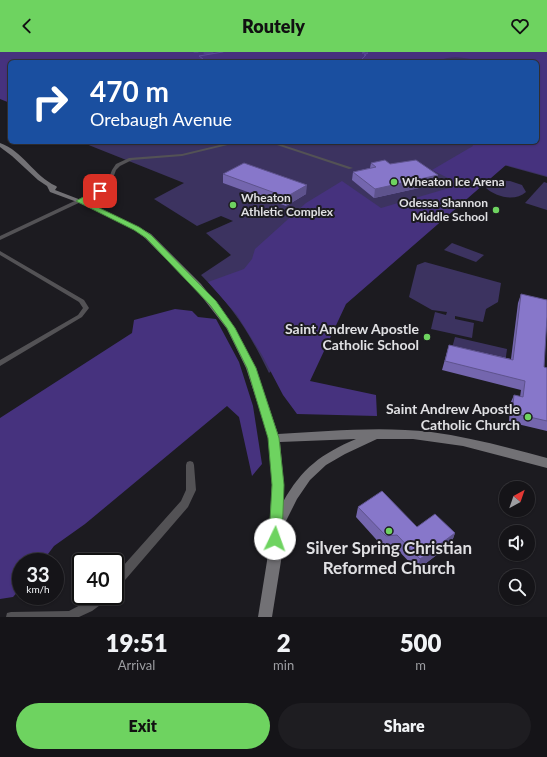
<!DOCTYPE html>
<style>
:root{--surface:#151418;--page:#1e1d21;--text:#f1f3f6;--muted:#9d9ea2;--line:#343337;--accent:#6ed360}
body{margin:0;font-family:Lato,sans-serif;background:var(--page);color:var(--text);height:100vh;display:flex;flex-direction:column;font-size:15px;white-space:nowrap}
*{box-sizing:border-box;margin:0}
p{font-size:13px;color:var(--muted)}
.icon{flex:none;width:22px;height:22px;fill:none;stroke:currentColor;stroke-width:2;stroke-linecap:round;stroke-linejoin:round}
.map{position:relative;height:565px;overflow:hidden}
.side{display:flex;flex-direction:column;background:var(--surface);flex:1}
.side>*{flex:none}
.guide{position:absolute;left:8px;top:8px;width:531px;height:84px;border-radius:6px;box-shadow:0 1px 3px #0004,0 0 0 1px var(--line);background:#1a4fa0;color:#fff;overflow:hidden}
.needle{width:26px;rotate:40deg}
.fabs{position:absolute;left:499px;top:429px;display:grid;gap:8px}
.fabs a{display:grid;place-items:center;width:36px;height:36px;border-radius:50%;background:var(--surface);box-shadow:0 1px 3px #0004,0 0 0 1px var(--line);font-size:20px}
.speed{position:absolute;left:12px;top:501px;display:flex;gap:8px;font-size:20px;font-weight:700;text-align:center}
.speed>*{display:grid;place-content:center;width:52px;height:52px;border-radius:50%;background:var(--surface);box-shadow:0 1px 3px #0004,0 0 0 1px var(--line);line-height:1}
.speed small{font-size:10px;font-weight:400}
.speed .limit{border:2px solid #111;border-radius:6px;background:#fff;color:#111}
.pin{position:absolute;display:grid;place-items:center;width:34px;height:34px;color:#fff;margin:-17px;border-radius:8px;box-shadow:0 2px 6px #0006}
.me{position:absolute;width:44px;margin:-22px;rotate:3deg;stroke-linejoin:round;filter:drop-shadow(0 0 3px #0008)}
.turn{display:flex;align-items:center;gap:14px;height:84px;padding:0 16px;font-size:18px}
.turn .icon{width:52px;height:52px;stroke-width:2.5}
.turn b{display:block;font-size:28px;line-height:34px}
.eta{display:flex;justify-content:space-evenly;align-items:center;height:68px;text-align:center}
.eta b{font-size:24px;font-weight:800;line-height:28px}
.button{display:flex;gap:8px;margin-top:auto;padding:8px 16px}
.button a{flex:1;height:46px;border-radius:24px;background:var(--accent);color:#111;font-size:16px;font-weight:800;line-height:46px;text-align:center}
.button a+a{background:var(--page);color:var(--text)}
header{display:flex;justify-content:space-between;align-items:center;height:52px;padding:0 16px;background:var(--accent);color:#111;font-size:18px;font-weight:800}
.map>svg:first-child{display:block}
</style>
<header><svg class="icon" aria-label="back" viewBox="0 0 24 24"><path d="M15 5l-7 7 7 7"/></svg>Routely<svg class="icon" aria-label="heart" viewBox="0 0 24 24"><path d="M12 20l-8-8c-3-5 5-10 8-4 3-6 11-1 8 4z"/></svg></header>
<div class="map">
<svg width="547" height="565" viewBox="0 0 547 565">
<rect width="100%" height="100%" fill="#1c1b20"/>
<g fill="#3c3360">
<path d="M0 0H547V125L496 111 269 321C249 280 233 255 201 223L231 203 206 181 233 169 221 164 197 174 154 147 184 131 81 90H537V10H10Z"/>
<path d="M495 128 510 129 522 133 526 140C515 150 496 145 486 136Z"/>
<polygon points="544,130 547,131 547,158 525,151"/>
<polygon points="452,191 484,203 476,210 444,198"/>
<polygon points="425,210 501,231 498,250 486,257 483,270 455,264 455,267 474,271 472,286 431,277 435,260 446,263 447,260 432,258 409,245 417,213"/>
<polygon points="455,285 507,297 505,312 451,300"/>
</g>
<g fill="#46327e">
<path d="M0 0H547V124L506 113 346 252 310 329 376 343 377 364 297 362 283 343 262 303 237 263 208 230 244 217 252 207 255 197 306 151 342 129 381 156 456 134 450 127 432 118 473 94 471 90H537V10C522 10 506 11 490 10 469 9 457 0 436 10H10V51L0 47Z"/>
<polygon points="175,257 192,259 198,265 216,267 239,310 253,354 262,412 252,424 239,365 227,354 85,472 54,494 42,510 21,510 21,536 13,545 0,547 0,366 132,281 134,268"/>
</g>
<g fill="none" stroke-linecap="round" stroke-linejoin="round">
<g stroke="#5b4a98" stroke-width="1">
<polyline points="194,0 198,0"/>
<polyline points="204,1 213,1"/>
<polyline points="196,10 198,9 194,8 203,7 199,4 223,0"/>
<polyline points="362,10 361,8 366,3 364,3 368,1 362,1 365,0"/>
</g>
<g fill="#535255" fill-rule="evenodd">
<polygon points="232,90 240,90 182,104 132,108 120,114 116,118 111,132 102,140 0,188 0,184 98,138 107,131 112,118 116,112 129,106 182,102"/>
<polygon points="268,90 274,90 353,116 349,117"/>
<polygon points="0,199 84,248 89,256 82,265 0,314 0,308 78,263 83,256 79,250 0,203"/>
<polygon points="190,409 193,410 194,413 196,438 188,455 119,535 115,536 115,523 181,449 186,438 186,413 187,410"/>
<polygon points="94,544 108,544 107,548 92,559 79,565 6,565 7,561 11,560 69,559 84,551"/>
</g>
<path fill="#727175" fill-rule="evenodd" d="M0 91C23 99 34 124 56 134L57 135 55 138 81 148 138 175 151 182 201 232 235 276 256 316 278 382C328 379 381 374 431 380 470 385 509 396 547 406V416L463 394 413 387H377L345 402 326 413 310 428 297 447 282 477 281 509 272 565H258L267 509 272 433 269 386 246 316 227 277 195 236 145 186 134 177 77 150 50 140 47 134 38 128 12 104 0 95ZM356 387C321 402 302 416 283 450L284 433 280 390Z"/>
</g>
<g fill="#7466ae">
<polygon points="371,111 390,112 438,123 437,132 374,146 352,128 353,120 370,116"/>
<polygon points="223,122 306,142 286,154 223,131"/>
<polygon points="521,242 544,315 547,316 547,379 509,370 510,352 514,343 520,345 521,338 442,318 449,293 511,307 518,251"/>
<polygon points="358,455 417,475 455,481 451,492 417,518 394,494 383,495 356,465"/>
</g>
<g fill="#5e538d">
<polygon points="438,123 437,132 374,146 375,137"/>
<polygon points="307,133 306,142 286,154 286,145"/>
<polygon points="455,481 451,492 417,518 420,507"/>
</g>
<g fill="#8777ca" stroke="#5e538d">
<polygon points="385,108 390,112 416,108 438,123 375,137 353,120 376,115 371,111"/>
<polygon points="244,111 307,133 286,145 223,122"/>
<polygon points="521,242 547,248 547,265 544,315 547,316 547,369 512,361 514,343 523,345 525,329 445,309 449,293 513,308"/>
<polygon points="382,439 417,475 435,462 455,481 420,507 397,483 386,484 358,455"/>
</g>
<polygon fill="#6ed360" stroke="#48893e" points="98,137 104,139 85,149 139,175 151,183 216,249 235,276 256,316 279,386 284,433 282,487 280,491 275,493 271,491 269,487 272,433 268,386 247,316 227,276 210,253 146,186 134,178 76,149"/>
<g fill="#6ed360" stroke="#1c1b20" stroke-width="1.5">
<circle cx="394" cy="130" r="4"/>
<circle cx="233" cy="153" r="4"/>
<circle cx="496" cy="158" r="4"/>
<circle cx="427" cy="285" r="4"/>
<circle cx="528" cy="365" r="4"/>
<circle cx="389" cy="479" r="4"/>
</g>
<g text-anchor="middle" stroke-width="4" stroke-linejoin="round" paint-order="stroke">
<g font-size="12" font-weight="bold" fill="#e0e0e3" stroke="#1c1b20" text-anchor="start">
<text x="402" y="134">Wheaton Ice Arena</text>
<text x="241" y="150">Wheaton<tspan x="241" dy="14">Athletic Complex</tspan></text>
<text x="488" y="155" text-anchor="end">Odessa Shannon<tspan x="488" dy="14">Middle School</tspan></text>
</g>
<g font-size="14" font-weight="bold" fill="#e0e0e3" stroke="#1c1b20" text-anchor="end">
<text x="419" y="282">Saint Andrew Apostle<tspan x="419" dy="16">Catholic School</tspan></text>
<text x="520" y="362">Saint Andrew Apostle<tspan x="520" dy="16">Catholic Church</tspan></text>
</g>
<g font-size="17" font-weight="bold" fill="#e0e0e3" stroke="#1c1b20">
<text x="389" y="502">Silver Spring Christian<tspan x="389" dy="20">Reformed Church</tspan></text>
</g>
</g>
</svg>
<div class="fabs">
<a><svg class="needle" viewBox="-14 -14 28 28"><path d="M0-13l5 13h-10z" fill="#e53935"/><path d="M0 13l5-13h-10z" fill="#9d9ea2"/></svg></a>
<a><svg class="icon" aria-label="sound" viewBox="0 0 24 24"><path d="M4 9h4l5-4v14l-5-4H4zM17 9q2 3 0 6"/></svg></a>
<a><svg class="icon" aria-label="search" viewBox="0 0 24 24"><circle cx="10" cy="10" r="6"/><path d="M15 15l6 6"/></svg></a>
</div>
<div class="speed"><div>33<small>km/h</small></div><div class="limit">40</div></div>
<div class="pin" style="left:100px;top:139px;background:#d93025"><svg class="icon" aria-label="arrive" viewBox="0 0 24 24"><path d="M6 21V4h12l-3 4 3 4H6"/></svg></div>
<svg class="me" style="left:275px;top:487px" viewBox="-20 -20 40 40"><circle r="19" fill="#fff"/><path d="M0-13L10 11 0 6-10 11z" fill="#6ed360"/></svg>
<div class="guide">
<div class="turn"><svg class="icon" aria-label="right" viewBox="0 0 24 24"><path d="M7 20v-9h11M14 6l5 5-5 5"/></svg><div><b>470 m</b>Orebaugh Avenue</div></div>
</div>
</div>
<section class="side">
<div class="eta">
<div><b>19:51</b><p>Arrival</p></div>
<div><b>2</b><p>min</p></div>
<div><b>500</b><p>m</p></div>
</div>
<div class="button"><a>Exit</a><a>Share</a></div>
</section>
